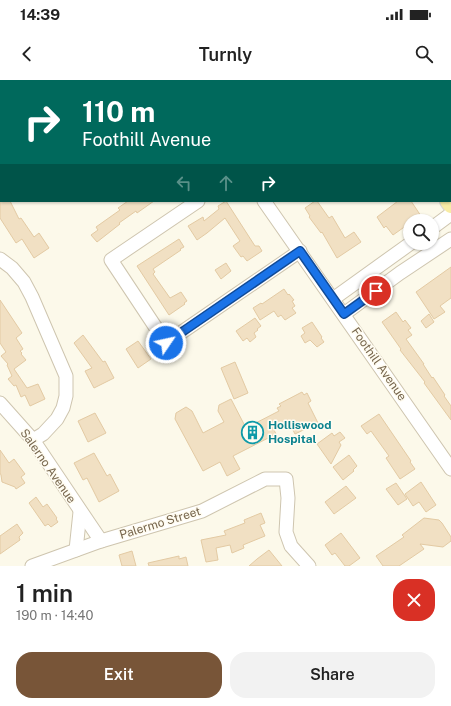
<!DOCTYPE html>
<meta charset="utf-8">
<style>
:root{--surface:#fff;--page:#f2f2f2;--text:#222;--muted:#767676;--accent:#785538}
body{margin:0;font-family:"Public Sans",sans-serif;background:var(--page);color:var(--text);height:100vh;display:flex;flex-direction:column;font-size:15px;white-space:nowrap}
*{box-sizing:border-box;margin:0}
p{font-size:13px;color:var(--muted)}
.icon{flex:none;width:22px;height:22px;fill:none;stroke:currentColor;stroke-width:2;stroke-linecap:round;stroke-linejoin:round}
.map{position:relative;height:486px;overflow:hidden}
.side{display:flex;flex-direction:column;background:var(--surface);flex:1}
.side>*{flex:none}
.top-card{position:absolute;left:0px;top:0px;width:451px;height:122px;box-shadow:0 1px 3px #0004;background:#00695c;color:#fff;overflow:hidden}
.buttons{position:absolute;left:403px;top:134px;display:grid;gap:8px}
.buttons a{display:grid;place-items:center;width:36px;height:36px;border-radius:50%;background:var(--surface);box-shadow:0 1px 3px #0004;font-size:20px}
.pin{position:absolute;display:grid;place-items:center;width:34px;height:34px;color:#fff;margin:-17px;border:2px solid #fff;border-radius:50%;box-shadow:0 1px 4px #0007}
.me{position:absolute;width:44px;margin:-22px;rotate:56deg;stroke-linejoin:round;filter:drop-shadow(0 0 3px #0008)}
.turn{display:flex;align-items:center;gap:14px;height:84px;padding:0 16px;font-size:18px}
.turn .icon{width:52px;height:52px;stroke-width:2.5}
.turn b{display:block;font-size:28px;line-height:34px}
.lanes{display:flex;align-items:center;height:38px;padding:0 16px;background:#0003;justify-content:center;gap:20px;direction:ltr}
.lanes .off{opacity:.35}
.round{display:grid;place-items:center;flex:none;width:42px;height:42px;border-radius:16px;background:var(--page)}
.headline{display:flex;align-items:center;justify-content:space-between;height:68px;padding:0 16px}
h1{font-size:24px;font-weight:600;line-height:30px}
.primary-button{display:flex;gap:8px;margin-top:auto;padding:8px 16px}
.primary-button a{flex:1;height:46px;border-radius:16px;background:var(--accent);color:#fff;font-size:16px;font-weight:600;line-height:46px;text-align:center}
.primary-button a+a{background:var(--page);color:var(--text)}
.status{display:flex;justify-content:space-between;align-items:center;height:28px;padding:0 20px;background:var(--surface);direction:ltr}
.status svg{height:11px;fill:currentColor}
header{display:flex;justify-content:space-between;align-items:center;height:52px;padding:0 16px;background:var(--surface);font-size:18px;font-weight:600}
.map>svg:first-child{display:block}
</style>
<div class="status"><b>14:39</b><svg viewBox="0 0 49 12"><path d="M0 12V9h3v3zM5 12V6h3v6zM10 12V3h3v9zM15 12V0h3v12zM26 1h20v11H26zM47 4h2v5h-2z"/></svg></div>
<header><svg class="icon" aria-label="back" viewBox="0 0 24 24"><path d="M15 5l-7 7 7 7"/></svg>Turnly<svg class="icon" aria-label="search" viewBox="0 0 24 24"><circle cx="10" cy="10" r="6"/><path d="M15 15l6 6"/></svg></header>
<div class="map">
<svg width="451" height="486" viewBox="0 0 451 486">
<rect width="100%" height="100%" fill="#fcf9ea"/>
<g fill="#f1e0c3" stroke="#e3caa3">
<polygon points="0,121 10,121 19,139 21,138 34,157 39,153 49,168 34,178 22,159 16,163 0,138"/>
<polygon points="128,121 154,121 137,133 136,131 119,143 120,144 97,162 91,155 98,150 96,147 120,130 118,128"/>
<polygon points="226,121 255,166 259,166 262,171 247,181 243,176 241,177 233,166 240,161 225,138 207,153 197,160 188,146 203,137 204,141 219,129 218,126"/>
<polygon points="315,121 317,121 329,138 332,136 345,158 354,152 361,162 337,178 322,152 321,153 309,137 310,136 305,128"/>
<polygon points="398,121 411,121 421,136 413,141 410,141 410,143 393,155 386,146 384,148 377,137"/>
<polygon points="179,159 184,167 180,169 181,170 153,189 155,192 153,194 170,218 181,212 187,221 184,223 185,224 169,235 137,186"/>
<polygon points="226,183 231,191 221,199 215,190"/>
<polygon points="451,187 451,218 440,226 445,232 434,239 416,212"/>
<polygon points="284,209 288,215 289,214 294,220 292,221 295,226 292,228 296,233 285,240 281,235 278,237 274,231 260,240 253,228 261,223 262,224"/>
<polygon points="0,220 22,253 16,258 23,269 20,271 22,273 21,274 26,280 14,289 27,308 38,304 45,319 30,326 25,315 21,317 16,305 14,306 8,299 12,296 7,285 8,284 1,276 6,272 0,263"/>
<polygon points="396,232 403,242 405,240 411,248 408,250 412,255 406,259 424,284 423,284 432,298 433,297 445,315 444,316 451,326 451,340 424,303 425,302 400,270 401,269 382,242"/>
<polygon points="429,234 434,242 426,248 421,241"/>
<polygon points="255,238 261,246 257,249 258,250 254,253 256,257 250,262 247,258 243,261 236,251"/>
<polygon points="312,242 322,257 321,258 324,262 317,267 310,260 305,263 301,256 305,253 302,248"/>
<polygon points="83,255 103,282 105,281 114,298 94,308 85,291 92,288 74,263"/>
<polygon points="138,261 151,279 138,288 126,269"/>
<polygon points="235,282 248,313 234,319 221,288"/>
<polygon points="302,312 304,315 307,313 311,321 308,323 318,343 295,354 288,340 273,348 276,354 233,376 240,389 227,396 220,382 203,391 175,339 176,333 186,327 192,331 203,353 224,342 218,331 219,325 231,319 246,348 279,331 277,328 281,326 279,324"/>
<polygon points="95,333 106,353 88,362 78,341"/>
<polygon points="379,334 411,381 410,382 415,389 400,399 386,378 389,376 371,351 367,354 361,346"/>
<polygon points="340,352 345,358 339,362 341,365 331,384 317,364 332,353 334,356"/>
<polygon points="0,370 9,383 14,379 25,394 21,397 25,403 16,409 15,407 2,402 1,395 0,393"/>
<polygon points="94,373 107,396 110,394 119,411 99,422 87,398 83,400 74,383"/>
<polygon points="349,375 357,386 353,390 354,391 343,400 333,387"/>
<polygon points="421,402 436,425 426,432 419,422 413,426 405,414"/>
<polygon points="396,403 407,419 398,425 386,409"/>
<polygon points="346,406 356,418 334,434 325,422"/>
<polygon points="36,417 43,427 47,424 57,438 56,439 58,442 51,447 48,444 45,446 29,423"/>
<polygon points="261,433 265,443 260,445 265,456 243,465 244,468 232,473 230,465 216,468 218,480 206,482 201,460 226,455 224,451 245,443 244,440"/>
<polygon points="424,438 439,440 442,443 451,457 451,461 443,467 420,464 424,469 399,486 383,486 376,476 404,457 402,455"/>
<polygon points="17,444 23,453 19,457 20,460 0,474 0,456"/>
<polygon points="341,453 360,478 349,486 345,486 335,473 332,475 325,465"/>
<polygon points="269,470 282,486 249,486 257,479"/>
<polygon points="132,471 136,486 122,486 119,475"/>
<polygon points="179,476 179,479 186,477 188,486 149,486 148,483"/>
</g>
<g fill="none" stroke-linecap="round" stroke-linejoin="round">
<defs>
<g id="minor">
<polyline points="42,1 42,0"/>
<polyline points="432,1 433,0"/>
<polyline points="0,66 1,65"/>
<polyline points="198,121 111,180 166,263 300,171"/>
<polyline points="264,121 451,389"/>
<polyline points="432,148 451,134"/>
<polyline points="0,179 12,188 24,202 32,217 66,296 66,316 63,328 57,339 43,354 33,360"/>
<polyline points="333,219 411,163"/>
<polyline points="344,234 400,193 451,159"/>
<polyline points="0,323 33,360 101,461"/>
<polyline points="76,470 80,432"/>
<polyline points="32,486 101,461 202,431 265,399 286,399 288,418 286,452 291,466 309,486"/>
</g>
<g id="major">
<polyline points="365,0 365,1"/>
<polyline points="448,121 451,125"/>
</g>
</defs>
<use href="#minor" stroke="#cec5af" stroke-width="15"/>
<use href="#major" stroke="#dcd7d1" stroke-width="18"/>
<use href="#minor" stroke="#fff" stroke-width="13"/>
<use href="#major" stroke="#f8eca5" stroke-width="16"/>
</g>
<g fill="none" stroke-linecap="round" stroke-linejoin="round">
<defs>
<polyline id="route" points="166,263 300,171 344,234 376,211"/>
</defs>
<use href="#route" stroke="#114b97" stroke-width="10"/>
<use href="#route" stroke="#1a73e8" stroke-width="7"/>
</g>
<defs>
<symbol id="building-ring" viewBox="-11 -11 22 22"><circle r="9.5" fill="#fffcf1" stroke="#0f9aa8" stroke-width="1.5"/><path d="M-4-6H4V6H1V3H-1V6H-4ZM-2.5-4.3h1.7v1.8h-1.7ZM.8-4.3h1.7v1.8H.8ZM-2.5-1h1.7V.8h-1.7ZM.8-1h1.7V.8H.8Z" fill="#0f9aa8"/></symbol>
</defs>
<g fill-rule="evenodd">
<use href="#building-ring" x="240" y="340" width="25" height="25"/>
</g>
<g text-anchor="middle" stroke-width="3" stroke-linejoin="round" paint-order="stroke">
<g font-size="12" fill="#77664d" stroke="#fffcf1">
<text transform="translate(379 284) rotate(55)" y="4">Foothill Avenue</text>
<text transform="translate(48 386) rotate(55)" y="4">Salerno Avenue</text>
<text transform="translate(160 443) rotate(-17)" y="4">Palermo Street</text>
</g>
<g font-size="12" font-weight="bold" fill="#0d838f" stroke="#fffcf1" text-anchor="start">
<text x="268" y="349">Holliswood<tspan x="268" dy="14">Hospital</tspan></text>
</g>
</g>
</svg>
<div class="buttons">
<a><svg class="icon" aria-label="search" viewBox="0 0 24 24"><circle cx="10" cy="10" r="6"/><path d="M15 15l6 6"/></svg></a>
</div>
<div class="pin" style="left:376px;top:211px;background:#d93025"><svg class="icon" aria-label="arrive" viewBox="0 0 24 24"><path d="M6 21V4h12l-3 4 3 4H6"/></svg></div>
<svg class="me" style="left:166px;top:263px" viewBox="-20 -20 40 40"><circle r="17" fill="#1a73e8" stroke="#fff" stroke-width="3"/><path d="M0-11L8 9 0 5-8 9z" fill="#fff"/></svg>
<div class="top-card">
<div class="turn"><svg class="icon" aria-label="right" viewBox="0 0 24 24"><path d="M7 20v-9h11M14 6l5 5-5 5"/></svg><div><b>110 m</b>Foothill Avenue</div></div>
<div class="lanes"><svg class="icon off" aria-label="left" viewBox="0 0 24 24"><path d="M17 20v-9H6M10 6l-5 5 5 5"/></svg><svg class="icon off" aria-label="ahead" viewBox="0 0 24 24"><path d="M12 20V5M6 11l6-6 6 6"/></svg><svg class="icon" aria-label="right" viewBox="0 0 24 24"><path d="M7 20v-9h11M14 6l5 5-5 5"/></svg></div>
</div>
</div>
<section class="side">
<div class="headline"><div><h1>1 min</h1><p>190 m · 14:40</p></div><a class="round" style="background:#d93025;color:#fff"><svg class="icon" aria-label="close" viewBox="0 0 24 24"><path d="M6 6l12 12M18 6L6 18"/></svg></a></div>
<div class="primary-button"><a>Exit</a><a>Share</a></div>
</section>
